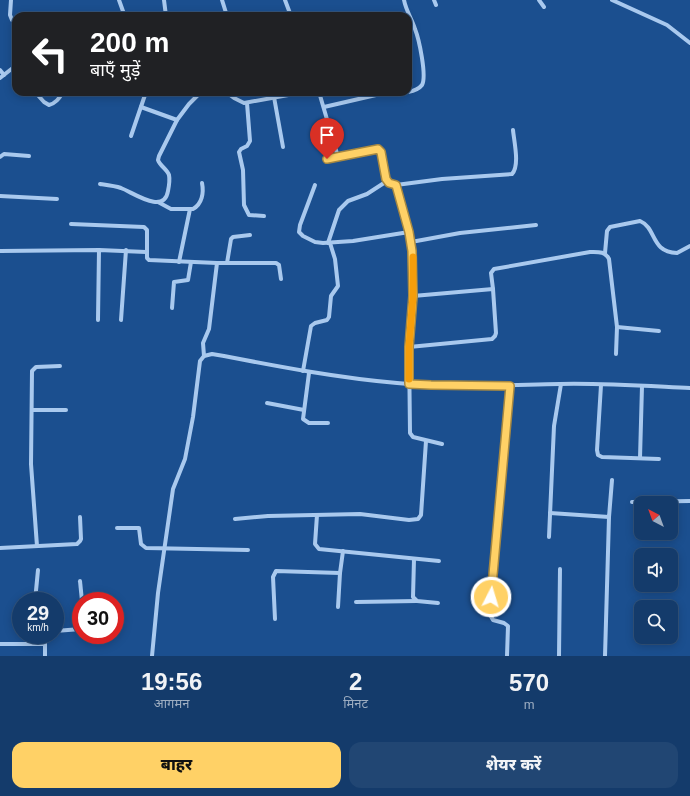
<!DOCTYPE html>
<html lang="hi">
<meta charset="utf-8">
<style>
:root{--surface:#143b6b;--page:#214673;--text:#f1f3f6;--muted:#9dadc1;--line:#33557e;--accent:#ffd166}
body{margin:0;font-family:Arial,"Noto Sans Devanagari",sans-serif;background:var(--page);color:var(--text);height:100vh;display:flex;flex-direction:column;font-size:15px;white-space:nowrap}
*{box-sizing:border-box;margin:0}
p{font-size:13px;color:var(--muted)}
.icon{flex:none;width:22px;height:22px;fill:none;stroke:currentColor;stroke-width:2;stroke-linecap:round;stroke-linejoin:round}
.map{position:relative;height:656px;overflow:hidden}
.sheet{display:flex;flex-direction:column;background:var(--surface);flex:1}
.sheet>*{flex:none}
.top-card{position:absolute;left:12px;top:12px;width:400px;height:84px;border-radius:12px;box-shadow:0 2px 10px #0003,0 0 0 1px var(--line);background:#202124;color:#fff;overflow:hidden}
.needle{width:26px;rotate:319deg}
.fabs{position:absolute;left:634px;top:496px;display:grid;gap:8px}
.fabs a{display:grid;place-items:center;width:44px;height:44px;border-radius:8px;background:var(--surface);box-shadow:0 2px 10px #0003,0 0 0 1px var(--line);font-size:20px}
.speed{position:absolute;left:12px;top:592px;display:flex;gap:8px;font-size:20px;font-weight:700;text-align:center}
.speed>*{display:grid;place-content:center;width:52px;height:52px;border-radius:50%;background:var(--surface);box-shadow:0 2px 10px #0003,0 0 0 1px var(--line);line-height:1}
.speed small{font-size:10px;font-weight:400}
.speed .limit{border:6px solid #d22;background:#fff;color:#111}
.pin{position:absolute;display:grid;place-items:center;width:34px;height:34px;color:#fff;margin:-41px -17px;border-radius:50% 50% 50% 0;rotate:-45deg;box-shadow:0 0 4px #0007}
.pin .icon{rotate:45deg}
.me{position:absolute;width:44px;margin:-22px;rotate:5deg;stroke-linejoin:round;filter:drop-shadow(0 0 3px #0008)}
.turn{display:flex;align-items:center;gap:14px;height:84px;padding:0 12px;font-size:18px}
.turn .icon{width:52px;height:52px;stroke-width:2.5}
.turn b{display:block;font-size:28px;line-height:34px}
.eta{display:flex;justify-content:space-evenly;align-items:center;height:68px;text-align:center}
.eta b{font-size:24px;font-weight:800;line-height:28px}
.action{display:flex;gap:8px;margin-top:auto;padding:8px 12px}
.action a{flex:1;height:46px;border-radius:12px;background:var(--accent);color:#111;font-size:16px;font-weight:800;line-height:46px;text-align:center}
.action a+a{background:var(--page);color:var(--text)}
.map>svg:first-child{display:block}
</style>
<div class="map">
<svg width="690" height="656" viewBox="0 0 690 656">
<rect width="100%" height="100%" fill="#1b4f8f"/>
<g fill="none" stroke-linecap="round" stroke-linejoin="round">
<g stroke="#a9c9ee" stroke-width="4">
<polyline points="11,0 10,15 12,20 16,20"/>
<polyline points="119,0 124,14"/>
<polyline points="164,0 166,16"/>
<polyline points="222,0 227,16"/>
<polyline points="285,0 291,16"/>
<path d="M404 0C406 11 412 19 415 29 419 39 427 76 422 85 419 89 413 91 408 92"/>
<polyline points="434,0 436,5"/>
<polyline points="539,0 544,7"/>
<polyline points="612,0 667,25 690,43"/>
<polyline points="0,70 4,75"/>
<polyline points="0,78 14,67 16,70"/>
<path d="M35 92 44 102 49 105C54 104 61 98 62 92"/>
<polyline points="226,92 234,98 244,103 305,92"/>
<polyline points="319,92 338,157"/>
<polyline points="274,97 283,147"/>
<polyline points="247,103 250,141 247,146 241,149 239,152 243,170 244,205 249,215 264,216"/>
<polyline points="141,107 177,120 189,104 201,92"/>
<polyline points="324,107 376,95 408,92"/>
<polyline points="131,136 146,92"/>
<polyline points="0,157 4,154 29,156"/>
<polyline points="327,159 378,149 381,152 387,181 389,183 396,185 412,251 413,296 409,347 410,433 413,437 442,444"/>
<path d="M100 184C107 185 115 186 121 188 134 193 164 215 168 191 169 186 170 180 169 175 167 169 160 166 158 160L159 156 177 120"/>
<polyline points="315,185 300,225 299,232 303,236 315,242 323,243 353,241 409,232"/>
<path d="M396 185 442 179 512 174C520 166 514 141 513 130"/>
<polyline points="0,196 57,199"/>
<path d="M158 202 171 209H193C202 204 204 193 202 183"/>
<polyline points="71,224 144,227 147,230 147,258 149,260 217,263 276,263 279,265 281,279"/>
<polyline points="411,242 460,233 536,225"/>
<polyline points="328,243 339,210 348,201 367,194 387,181"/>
<polyline points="0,251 99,250 146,252"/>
<path d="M605 253 607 231 610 227 640 221C657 228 650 252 677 253L690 246"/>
<polyline points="179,262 190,209"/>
<polyline points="227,263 231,239 233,237 250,235"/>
<path d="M493 289 491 273 494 269 590 252C598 252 605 251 609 259L617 327 616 354"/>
<polyline points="172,308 174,282 188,280 191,262"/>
<polyline points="98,320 99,250"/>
<polyline points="121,320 126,250"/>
<polyline points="617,327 659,331"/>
<polyline points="409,347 492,339 495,336 496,333 493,289 413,296"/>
<polyline points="204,356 203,343 209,329 217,263"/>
<polyline points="303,371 311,326 315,323 327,320 329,317 331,296 338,286 335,259 330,243"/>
<polyline points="309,373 303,419 309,423 328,423"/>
<polyline points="601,385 597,450 598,455 602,457 659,459"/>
<polyline points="267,403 304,410"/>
<polyline points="32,410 66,410"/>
<polyline points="640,458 642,386"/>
<polyline points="632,502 690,501"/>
<polyline points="550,513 609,517 612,480"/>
<polyline points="317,515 315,544 319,549 439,561"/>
<polyline points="235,519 268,516 360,514 409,520 418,519 421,515 426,441"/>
<polyline points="117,528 139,528 141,544 146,548 248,550"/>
<polyline points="549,537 554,426 561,384"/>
<polyline points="37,546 31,464 32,371 36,367 60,366"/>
<polyline points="0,548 77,544 80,541 81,539 80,517"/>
<polyline points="414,559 413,597 417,601 438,603"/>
<polyline points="80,581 82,601"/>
<polyline points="35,601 38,570"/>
<polyline points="356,602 417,601"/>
<polyline points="338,607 340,573"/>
<polyline points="275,619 273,577 276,571 340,573 343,551"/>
<polyline points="55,631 81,629"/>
<polyline points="45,635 45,656"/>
<polyline points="0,644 45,644"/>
<path d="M152 656 158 593 173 489 185 459 193 417 200 361 204 356 212 354 224 356C281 367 339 378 397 383 451 388 506 385 560 384 603 383 647 386 690 388"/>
<polyline points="507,656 508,626 504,623 493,620 489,613 510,386"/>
<polyline points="559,656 560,569"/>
<polyline points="605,656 609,517"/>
</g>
</g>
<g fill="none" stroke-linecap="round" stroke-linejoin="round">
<defs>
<polyline id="route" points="327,159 378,149 381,152 386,179 389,183 396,185 409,232 412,251 413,296 409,347 409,384 431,385 510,386 491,597"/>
</defs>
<use href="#route" stroke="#a68842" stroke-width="10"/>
<use href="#route" stroke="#ffd166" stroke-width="7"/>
<polyline stroke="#f59e0b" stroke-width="7" points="409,379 409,347 413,296 413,257"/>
</g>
</svg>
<div class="fabs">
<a><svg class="needle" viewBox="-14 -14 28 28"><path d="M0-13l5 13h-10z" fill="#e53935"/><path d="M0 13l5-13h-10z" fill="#9dadc1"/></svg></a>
<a><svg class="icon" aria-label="sound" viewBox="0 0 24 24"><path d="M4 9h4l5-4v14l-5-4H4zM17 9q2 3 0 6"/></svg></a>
<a><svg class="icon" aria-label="search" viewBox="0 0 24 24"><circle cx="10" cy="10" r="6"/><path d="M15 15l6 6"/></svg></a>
</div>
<div class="speed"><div>29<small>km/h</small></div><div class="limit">30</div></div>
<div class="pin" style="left:327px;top:159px;background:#d93025"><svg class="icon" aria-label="arrive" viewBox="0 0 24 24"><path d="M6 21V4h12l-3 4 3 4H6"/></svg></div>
<svg class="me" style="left:491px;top:597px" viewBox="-20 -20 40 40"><circle r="17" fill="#ffd166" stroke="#fff" stroke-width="3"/><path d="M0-11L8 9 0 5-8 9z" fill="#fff"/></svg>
<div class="top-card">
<div class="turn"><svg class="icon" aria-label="left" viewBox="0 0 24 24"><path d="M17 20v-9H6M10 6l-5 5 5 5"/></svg><div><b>200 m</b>बाएँ मुड़ें</div></div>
</div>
</div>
<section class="sheet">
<div class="eta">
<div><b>19:56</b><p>आगमन</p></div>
<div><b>2</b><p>मिनट</p></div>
<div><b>570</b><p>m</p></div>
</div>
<div class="action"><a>बाहर</a><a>शेयर करें</a></div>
</section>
